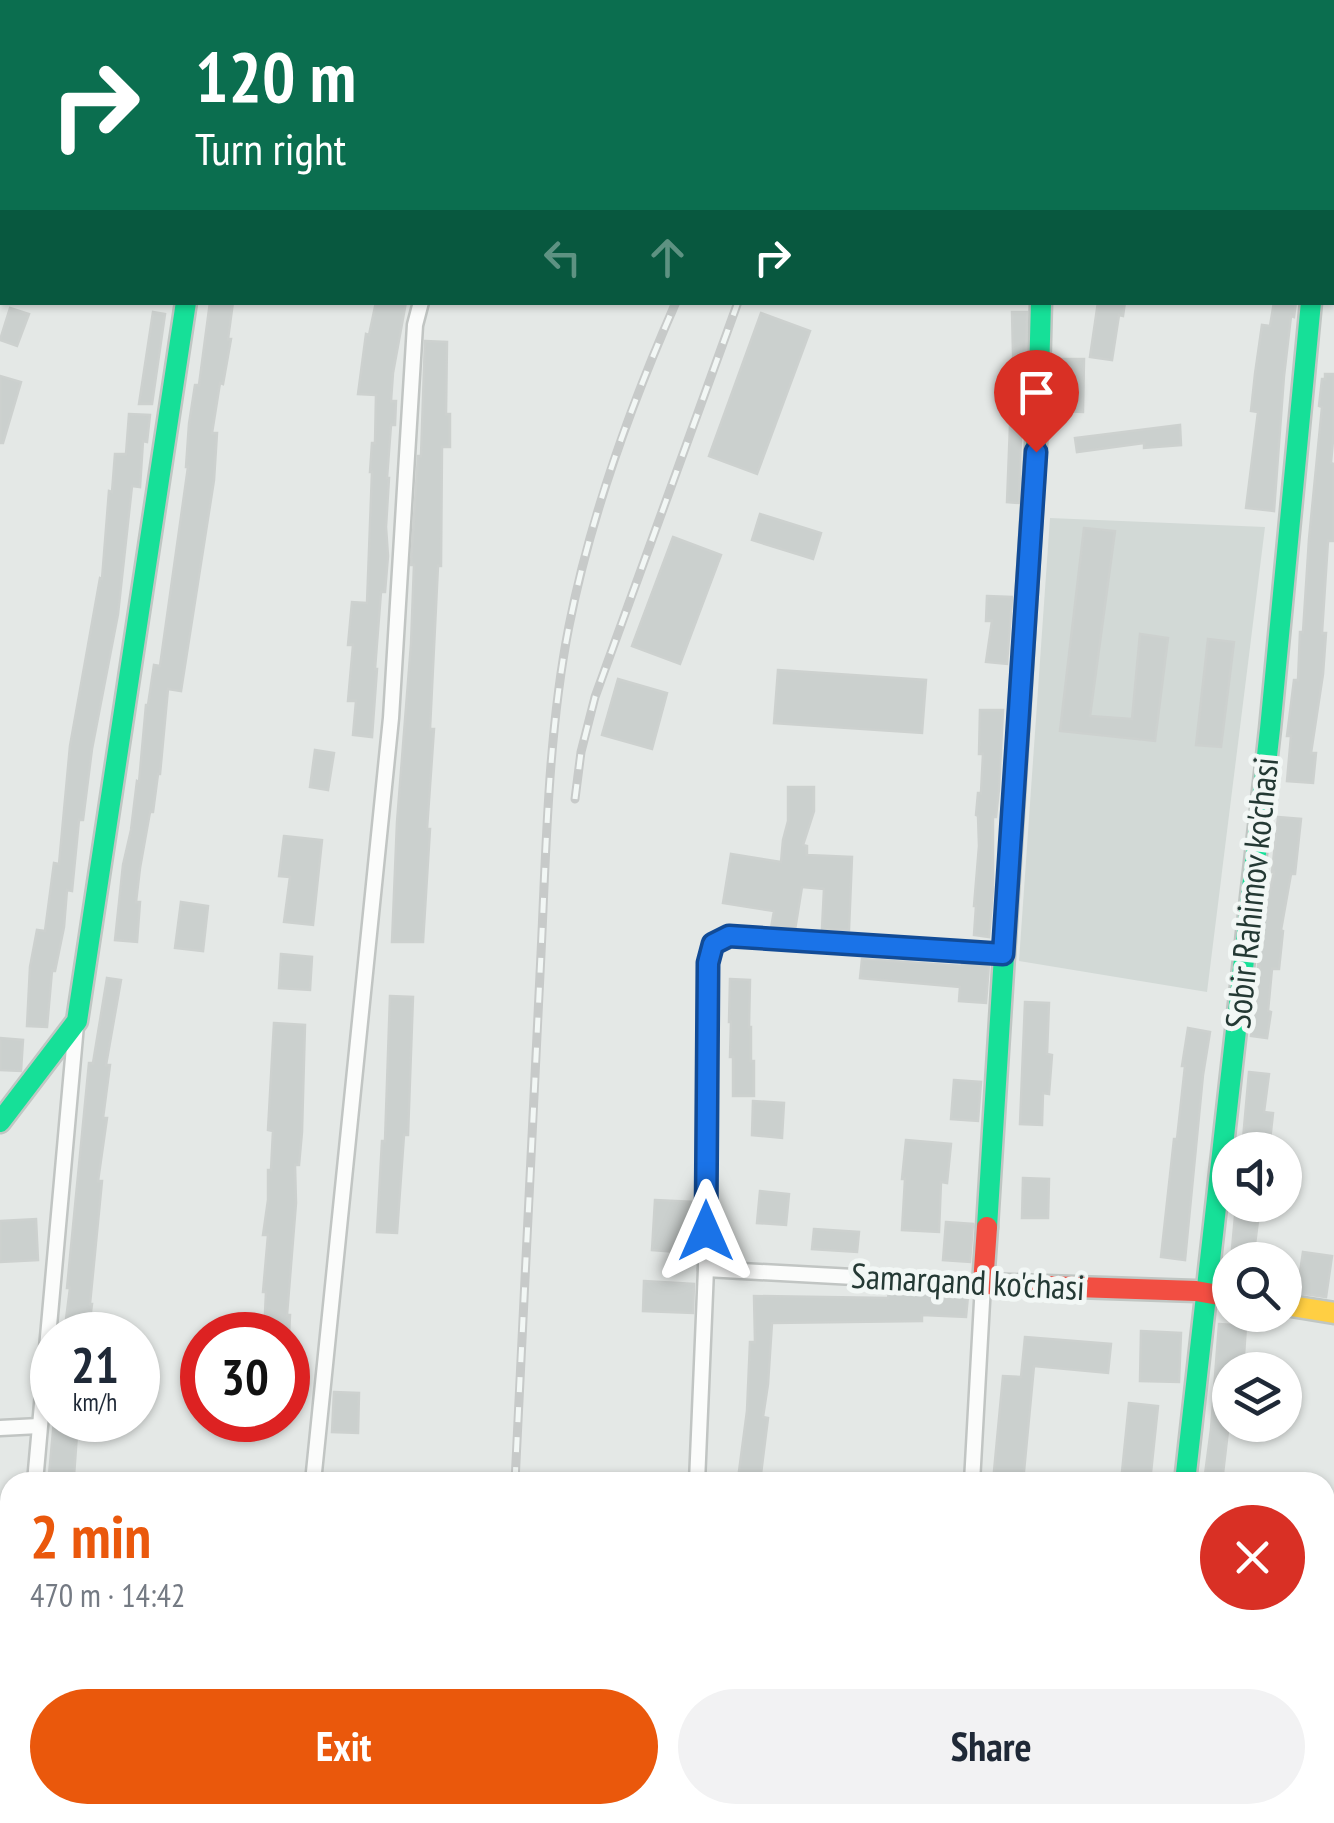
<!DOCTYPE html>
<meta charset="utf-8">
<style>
:root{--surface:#fff;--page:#f2f2f3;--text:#1f2937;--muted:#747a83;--accent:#ea580c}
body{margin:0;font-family:"PT Sans Narrow",sans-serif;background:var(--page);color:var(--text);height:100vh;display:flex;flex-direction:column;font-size:38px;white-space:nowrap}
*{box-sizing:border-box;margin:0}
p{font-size:32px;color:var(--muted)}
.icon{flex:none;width:55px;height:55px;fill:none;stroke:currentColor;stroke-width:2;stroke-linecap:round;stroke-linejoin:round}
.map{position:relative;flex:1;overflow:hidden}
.panel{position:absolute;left:0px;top:1472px;width:1335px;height:352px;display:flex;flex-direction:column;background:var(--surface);border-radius:30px 30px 0 0;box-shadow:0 2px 8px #0004}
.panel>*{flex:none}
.banner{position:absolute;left:0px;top:0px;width:1335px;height:305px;box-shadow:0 2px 8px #0004;background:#0b6e4f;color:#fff;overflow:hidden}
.tools{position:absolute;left:1212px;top:1132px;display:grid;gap:20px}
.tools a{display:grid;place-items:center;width:90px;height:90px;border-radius:50%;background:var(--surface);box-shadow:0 2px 8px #0004;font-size:50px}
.speed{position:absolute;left:30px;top:1312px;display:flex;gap:20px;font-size:50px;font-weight:700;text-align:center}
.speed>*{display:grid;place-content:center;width:130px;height:130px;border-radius:50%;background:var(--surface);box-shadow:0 2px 8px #0004;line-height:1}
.speed small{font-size:25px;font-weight:400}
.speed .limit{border:15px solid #d22;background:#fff;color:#111}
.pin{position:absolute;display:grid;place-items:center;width:85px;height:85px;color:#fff;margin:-102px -42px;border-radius:50% 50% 50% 0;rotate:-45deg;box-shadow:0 0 10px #0007}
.pin .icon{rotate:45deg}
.me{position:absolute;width:110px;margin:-55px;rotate:0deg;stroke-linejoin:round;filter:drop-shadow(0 0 8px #0008)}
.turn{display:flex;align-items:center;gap:35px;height:210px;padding:0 30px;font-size:45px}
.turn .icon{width:130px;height:130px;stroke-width:2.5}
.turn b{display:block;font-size:70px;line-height:85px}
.lanes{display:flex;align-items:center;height:95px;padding:0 30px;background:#0003;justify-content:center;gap:50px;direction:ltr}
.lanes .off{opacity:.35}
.round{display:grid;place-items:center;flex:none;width:105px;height:105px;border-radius:52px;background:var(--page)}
.summary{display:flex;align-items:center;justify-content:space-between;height:170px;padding:0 30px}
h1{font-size:60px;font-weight:800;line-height:75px;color:var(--accent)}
.button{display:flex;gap:20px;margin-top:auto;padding:20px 30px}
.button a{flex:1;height:115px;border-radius:60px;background:var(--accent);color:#fff;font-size:40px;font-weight:800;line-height:115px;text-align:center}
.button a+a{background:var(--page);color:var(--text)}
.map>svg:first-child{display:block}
</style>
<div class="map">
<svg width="1334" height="1823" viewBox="0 0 1334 1823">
<rect width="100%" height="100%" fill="#e4e8e6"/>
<polygon fill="#d2d9d6" points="1050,518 1265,527 1207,992 1019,961"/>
<polygon fill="#cfe0d4" points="980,0 1334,0 1334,142 1332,2 979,2"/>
<g fill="#cbd0ce" stroke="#cdd1cf" stroke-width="2.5">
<polygon points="210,302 233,302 228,339 231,339 223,384 220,383 212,433 217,433 214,480 181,691 168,689 160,774 158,774 153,812 150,812 140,868 136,902 140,902 137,942 115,940 123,865 131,830 137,781 139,782 146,705 148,705 154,665 160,666 188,467 186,467 189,424 195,385 199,385"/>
<polygon points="376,302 406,302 393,373 391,401 396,401 395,425 391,425 387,478 389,478 386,527 388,556 385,592 381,592 375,669 377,669 372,737 353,735 356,701 348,701 353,645 348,645 352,602 367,603 372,472 370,472 372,443 375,443 376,395 358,394 366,334 369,335"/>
<polygon points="1098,302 1125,302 1123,316 1119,315 1112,360 1090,357"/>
<polygon points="1274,302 1296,302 1294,317 1291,316 1284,376 1274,511 1246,508 1258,412 1251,411 1255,374 1262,325 1270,326"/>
<polygon points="10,308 29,314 17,346 0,340"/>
<polygon points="153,312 165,314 152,404 139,404"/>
<polygon points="1012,312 1027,312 1025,394 1014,394"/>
<polygon points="761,313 810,331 757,474 709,456"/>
<polygon points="425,341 447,342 446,414 450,414 450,447 442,447 441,566 438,566 430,729 434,729 427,829 430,829 423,942 392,942 397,822 411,644 414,565 411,565 418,456 421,456"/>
<polygon points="1060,359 1084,359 1083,412 1059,411"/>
<polygon points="1325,374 1334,374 1334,429 1331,463 1334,464 1334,541 1328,541 1322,633 1326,633 1323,674 1311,753 1316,753 1313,783 1287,781 1291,736 1287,736 1294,680 1298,680 1300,632 1303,632 1309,539 1322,407 1319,406 1322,379 1325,379"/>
<polygon points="0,376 21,382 3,443 0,443"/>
<polygon points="1011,400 1022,400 1019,503 1007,502"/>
<polygon points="129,414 150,415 147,442 143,441 140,487 132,486 118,614 92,749 83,820 79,820 72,891 67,890 64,927 55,971 52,971 47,1027 27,1026 30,967 37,930 45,931 54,863 59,864 70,746 100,578 102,579 109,491 112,492 115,454 126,454"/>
<polygon points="1180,425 1181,445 1144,448 1144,443 1077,452 1075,438"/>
<polygon points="760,514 821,533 813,559 752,540"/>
<polygon points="1084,528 1115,531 1090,716 1132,719 1140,634 1168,638 1155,741 1060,731"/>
<polygon points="673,537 721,555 680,664 632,646"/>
<polygon points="987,596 1012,597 1007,664 986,662 992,621 986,621"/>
<polygon points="1208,639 1234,642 1221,747 1196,745"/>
<polygon points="778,670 926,680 922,733 774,723"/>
<polygon points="618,679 667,693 652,749 602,735"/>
<polygon points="980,710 1003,710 999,789 996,817 993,817 993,888 989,937 974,935 976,906 974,906 979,846 978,816 976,815 978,793 981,793 983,754 979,754"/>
<polygon points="315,750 334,753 328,790 310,787"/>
<polygon points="788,787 814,787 814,811 803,845 807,846 807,855 852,857 849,930 822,929 824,889 802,887 795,930 771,928 774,911 723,903 731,854 781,862 783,840 788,821"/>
<polygon points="1278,817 1301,819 1295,874 1291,874 1281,930 1283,931 1279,969 1272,969 1268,1011 1271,1012 1267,1038 1251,1036 1260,967 1258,967 1262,929 1274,872 1272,872"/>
<polygon points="284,836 322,840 313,925 284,922 290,877 279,876"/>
<polygon points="181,902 208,906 203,951 175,948"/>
<polygon points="281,954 312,957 310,990 279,988"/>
<polygon points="862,959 962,966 962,962 989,964 986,1003 959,1001 960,987 860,978"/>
<polygon points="107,978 121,980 106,1065 110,1065 103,1118 107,1118 98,1181 102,1181 90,1304 92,1304 88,1335 64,1335 70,1288 67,1288 89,1063 93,1063"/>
<polygon points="730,979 750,980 749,1027 751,1027 751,1061 754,1061 754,1096 733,1096 733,1057 730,1057 731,1022 729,1022"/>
<polygon points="390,996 413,997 408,1135 404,1135 397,1233 377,1232 382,1141 385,1141"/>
<polygon points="1025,1002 1049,1003 1047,1054 1052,1055 1049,1094 1043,1093 1042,1125 1020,1124"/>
<polygon points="274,1023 305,1025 302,1132 299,1165 295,1165 296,1203 287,1315 290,1315 289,1335 264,1335 266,1292 263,1292 268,1235 263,1235 268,1200 268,1170 271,1170 273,1131 268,1130"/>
<polygon points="1188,1028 1210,1032 1203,1075 1185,1260 1161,1257 1174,1139 1177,1139 1185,1066 1182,1066"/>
<polygon points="0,1038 23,1040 21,1071 0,1070"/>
<polygon points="1249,1072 1269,1074 1264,1112 1273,1113 1269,1150 1242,1150"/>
<polygon points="954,1080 981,1082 978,1121 951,1119"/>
<polygon points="753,1101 784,1103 782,1138 752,1135"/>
<polygon points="906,1140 951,1144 947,1183 941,1182 939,1232 902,1230 905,1179 902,1179"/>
<polygon points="1023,1178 1049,1179 1048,1218 1022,1218"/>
<polygon points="760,1191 789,1194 786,1225 757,1223"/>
<polygon points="655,1200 695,1202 691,1253 652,1250"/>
<polygon points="1236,1205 1260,1205 1253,1260 1231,1260"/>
<polygon points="36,1219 38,1260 0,1262 0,1221"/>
<polygon points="946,1222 973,1224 970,1262 943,1260"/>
<polygon points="814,1229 859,1232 857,1252 812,1249"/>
<polygon points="1303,1252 1332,1256 1326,1297 1297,1293"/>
<polygon points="644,1281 694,1284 693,1313 643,1311"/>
<polygon points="889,1292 968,1296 966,1317 922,1315 922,1321 772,1323 768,1384 763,1417 768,1418 760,1482 738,1479 747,1411 750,1342 755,1342 754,1296 888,1298"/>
<polygon points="1219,1324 1246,1326 1243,1370 1230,1370 1230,1414 1222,1482 1204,1482 1211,1429"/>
<polygon points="1141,1331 1181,1333 1179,1382 1140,1381"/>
<polygon points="1025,1337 1111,1344 1108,1373 1034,1366 1023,1482 993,1482 1003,1376 1021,1377"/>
<polygon points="334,1392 359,1393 358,1433 332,1432"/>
<polygon points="1129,1403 1158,1406 1150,1482 1121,1482"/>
<polygon points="54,1420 78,1420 74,1476 49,1475"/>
</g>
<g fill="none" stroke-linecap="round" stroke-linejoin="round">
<defs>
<g id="street">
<polyline points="28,2 29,0"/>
<polyline points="498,2 499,0"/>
<polyline points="967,2 968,0"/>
<polyline points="0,73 2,67"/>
<polyline points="706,1269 983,1284 972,1482"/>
<polyline points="0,1428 39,1426"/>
<polyline points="35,1482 76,1025"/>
<polyline points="313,1482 391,718 415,325 421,302"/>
<polyline points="697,1482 706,1269 708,963 713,944 729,936 1003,954"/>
<polyline points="1327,1563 1334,1532"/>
<polyline points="0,1684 10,1682"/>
<polyline points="1325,1729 1334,1733"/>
<polyline points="288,1823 288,1815"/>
<polyline points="681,1823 682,1815"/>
<polyline points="1145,1823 1146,1815"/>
</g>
<g id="fast">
<polyline points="231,0 231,2"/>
<polyline points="762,0 766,2"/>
<polyline points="0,1122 77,1021 186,302"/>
<polyline points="987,1227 1038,413 1041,302"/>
<polyline points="1185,1482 1270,729 1311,302"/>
</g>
<g id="slow">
<polyline points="1332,172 1334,172"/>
<polyline points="1285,1305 1334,1313"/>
</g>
<polyline id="jam" points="987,1227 983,1284 1196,1291 1230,1297"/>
</defs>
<use href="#street" stroke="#c1c5c3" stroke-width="19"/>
<use href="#fast" stroke="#c0c6c3" stroke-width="25"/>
<use href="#slow" stroke="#c0c6c3" stroke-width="25"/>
<use href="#jam" stroke="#c0c6c3" stroke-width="25"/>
<use href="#street" stroke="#fbfcfb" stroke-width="14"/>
<use href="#fast" stroke="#16e098" stroke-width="20"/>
<use href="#slow" stroke="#ffcf43" stroke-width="20"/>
<use href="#jam" stroke="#f24e42" stroke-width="20"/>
<defs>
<g id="rail">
<polyline points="819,2 821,0"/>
<polyline points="575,799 581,752 595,697 738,302"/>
<path d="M515 1482C523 1313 532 1144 540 974 546 860 547 738 569 626 591 514 630 407 676 302"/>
<polyline points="498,1823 498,1815"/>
</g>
</defs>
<use href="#rail" stroke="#c7cac9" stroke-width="9"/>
<use href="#rail" stroke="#f2f7f5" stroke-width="5" stroke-dasharray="15" stroke-linecap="butt"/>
</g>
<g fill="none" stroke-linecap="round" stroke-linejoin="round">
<defs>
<polyline id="route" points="706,1231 708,963 713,944 729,936 1003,954 1036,452"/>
</defs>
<use href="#route" stroke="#114b97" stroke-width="25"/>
<use href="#route" stroke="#1a73e8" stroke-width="18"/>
</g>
<g text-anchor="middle" stroke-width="10" stroke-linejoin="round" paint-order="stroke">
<g font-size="35" fill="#243934" stroke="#f2f7f5">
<text transform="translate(1252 893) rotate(-84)" y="12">Sobir Rahimov ko'chasi</text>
<text transform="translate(968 1282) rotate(3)" y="12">Samarqand ko'chasi</text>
</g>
</g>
</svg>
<div class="tools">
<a><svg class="icon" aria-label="sound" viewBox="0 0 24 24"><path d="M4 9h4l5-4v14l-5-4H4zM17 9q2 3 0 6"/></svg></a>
<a><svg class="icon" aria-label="search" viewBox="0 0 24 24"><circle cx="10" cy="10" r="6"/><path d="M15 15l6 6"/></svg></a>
<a><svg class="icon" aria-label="layers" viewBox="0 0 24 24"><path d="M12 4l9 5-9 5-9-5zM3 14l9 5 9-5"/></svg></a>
</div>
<div class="speed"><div>21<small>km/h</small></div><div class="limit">30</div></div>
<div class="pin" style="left:1036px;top:452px;background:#d93025"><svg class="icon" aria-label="arrive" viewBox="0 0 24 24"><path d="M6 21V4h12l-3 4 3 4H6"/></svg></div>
<svg class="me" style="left:706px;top:1231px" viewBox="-20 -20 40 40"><path d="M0-17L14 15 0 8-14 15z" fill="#1a73e8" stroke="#fff" stroke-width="4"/></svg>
<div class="banner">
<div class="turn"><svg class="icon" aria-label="right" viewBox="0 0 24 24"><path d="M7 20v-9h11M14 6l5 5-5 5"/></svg><div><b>120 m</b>Turn right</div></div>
<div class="lanes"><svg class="icon off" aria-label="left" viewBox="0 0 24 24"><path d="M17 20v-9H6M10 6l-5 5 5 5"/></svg><svg class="icon off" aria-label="ahead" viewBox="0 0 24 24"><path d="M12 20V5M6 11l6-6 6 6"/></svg><svg class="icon" aria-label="right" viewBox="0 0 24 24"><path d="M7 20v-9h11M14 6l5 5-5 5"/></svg></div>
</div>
<section class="panel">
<div class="summary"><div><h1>2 min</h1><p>470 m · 14:42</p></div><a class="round" style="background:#d93025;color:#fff"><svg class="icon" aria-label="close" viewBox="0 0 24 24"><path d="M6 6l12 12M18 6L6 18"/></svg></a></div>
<div class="button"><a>Exit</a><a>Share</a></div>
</section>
</div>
